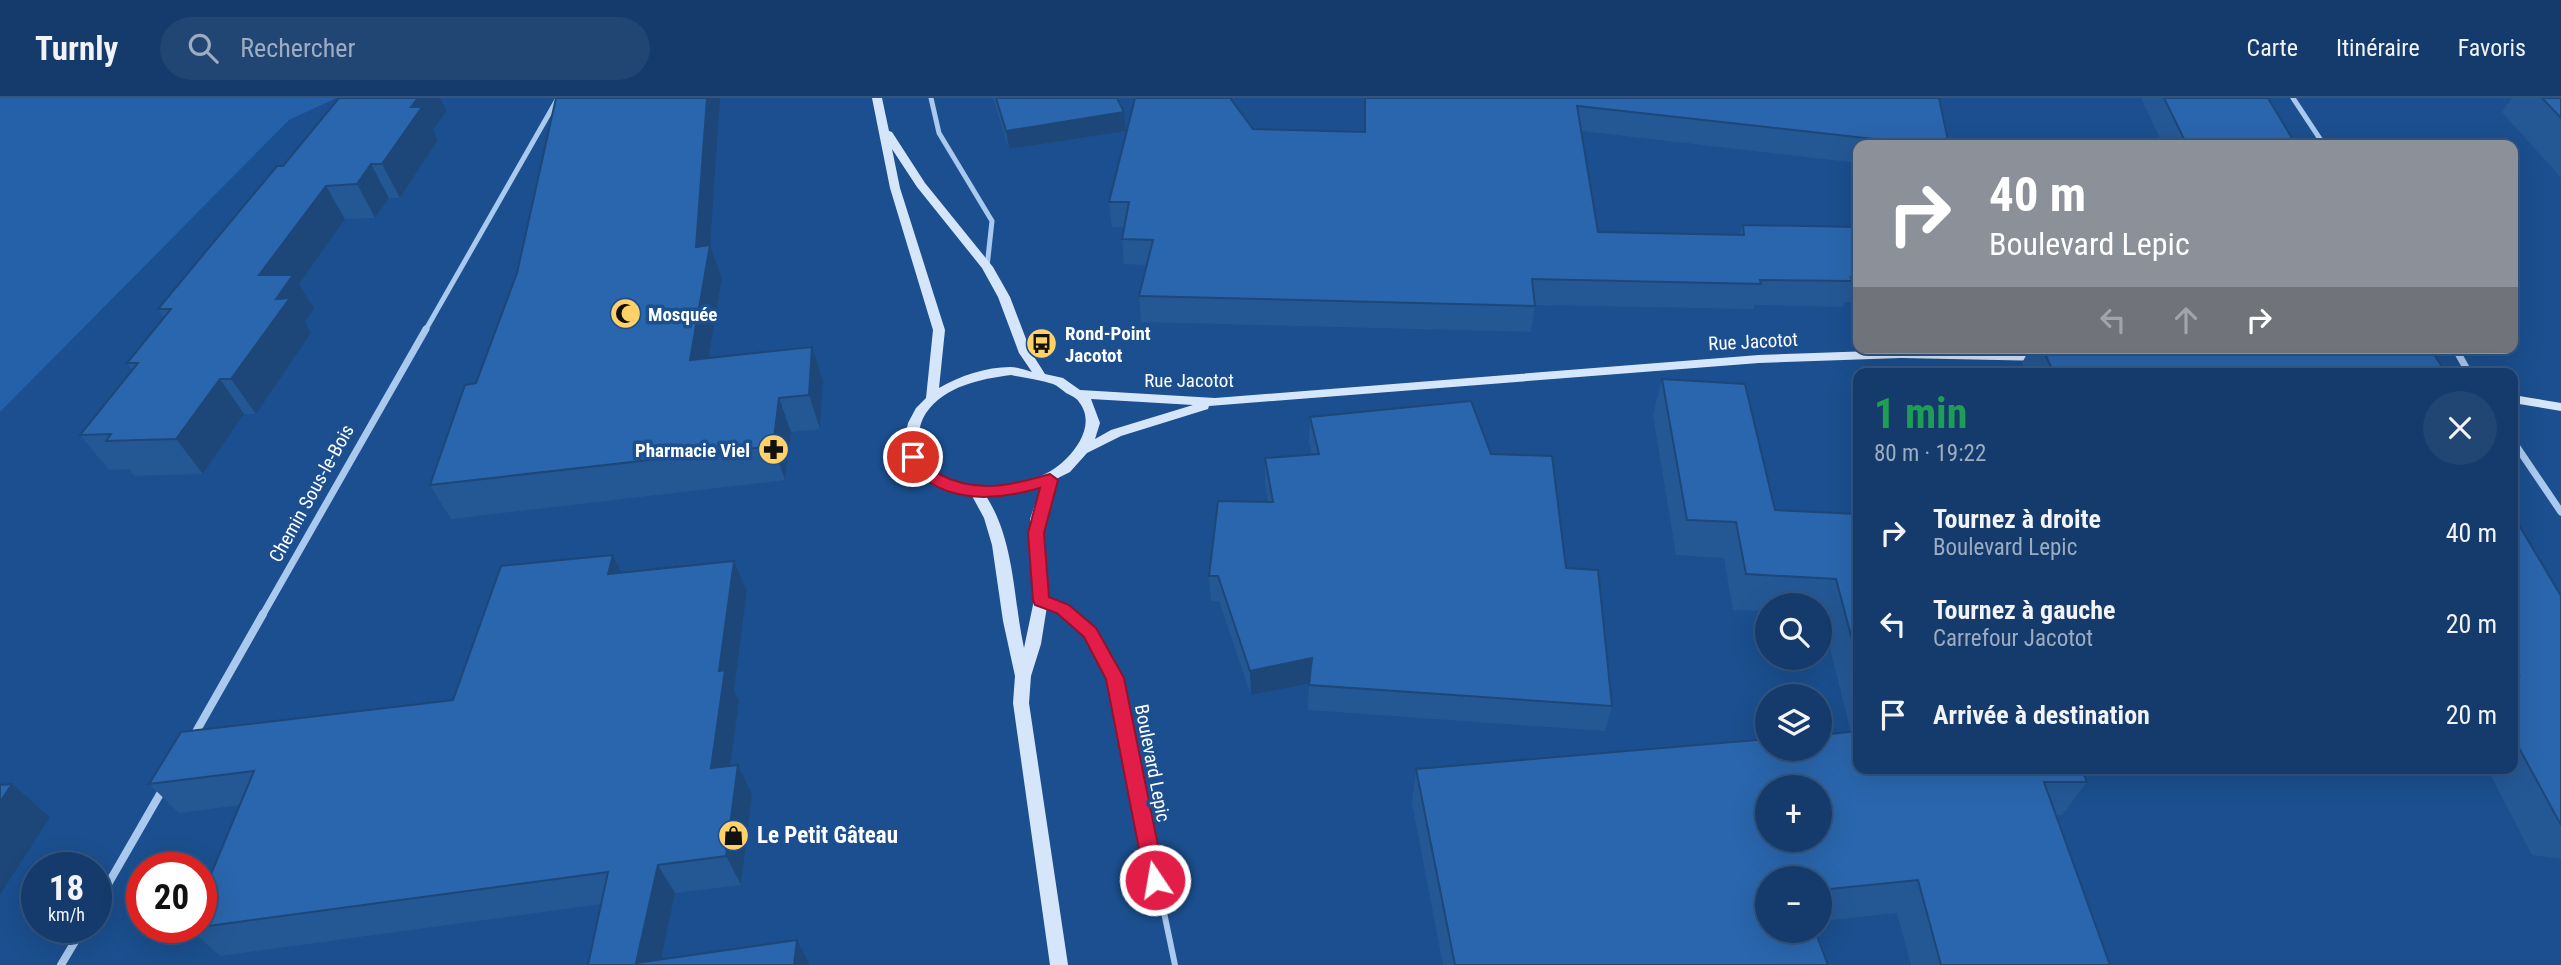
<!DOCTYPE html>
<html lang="fr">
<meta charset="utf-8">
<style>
:root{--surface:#143b6b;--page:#214673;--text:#f1f3f6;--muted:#9dadc1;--line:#33557e}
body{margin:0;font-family:"Roboto Condensed",sans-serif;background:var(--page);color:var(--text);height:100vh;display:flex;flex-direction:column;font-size:26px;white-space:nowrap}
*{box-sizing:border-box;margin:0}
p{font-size:23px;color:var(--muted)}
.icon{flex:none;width:38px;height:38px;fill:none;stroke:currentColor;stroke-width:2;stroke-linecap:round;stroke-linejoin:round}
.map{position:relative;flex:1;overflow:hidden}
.panel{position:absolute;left:1853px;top:270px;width:665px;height:406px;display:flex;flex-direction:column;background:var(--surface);border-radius:14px;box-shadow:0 7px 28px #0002,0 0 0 2px var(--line)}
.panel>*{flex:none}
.banner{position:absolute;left:1853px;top:42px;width:665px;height:214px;border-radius:14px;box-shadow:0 7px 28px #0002,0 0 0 2px var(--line);background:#8c9099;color:#fff;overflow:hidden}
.buttons{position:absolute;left:1755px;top:495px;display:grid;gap:14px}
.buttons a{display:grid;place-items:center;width:77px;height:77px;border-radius:50%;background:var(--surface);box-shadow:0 7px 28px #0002,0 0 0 2px var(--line);font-size:35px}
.speed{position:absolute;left:21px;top:754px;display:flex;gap:14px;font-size:35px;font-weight:700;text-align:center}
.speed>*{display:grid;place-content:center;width:91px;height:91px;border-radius:50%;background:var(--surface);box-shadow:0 7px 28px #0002,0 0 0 2px var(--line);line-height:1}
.speed small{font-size:18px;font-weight:400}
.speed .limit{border:10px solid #d22;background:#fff;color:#111}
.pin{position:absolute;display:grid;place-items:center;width:60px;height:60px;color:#fff;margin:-30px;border:4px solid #fff;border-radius:50%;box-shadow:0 2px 7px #0007}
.me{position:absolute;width:77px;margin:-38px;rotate:348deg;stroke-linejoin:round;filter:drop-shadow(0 0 5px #0008)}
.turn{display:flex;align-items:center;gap:24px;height:147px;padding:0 21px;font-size:32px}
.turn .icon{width:91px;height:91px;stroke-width:2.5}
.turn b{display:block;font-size:49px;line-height:60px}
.lanes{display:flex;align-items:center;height:66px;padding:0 21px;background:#0003;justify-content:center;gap:35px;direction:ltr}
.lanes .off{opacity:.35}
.round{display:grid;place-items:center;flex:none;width:74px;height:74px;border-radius:37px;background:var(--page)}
.summary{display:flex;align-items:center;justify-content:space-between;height:119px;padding:0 21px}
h1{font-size:42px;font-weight:700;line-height:52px;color:#1e9e55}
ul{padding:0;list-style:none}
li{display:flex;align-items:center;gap:21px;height:91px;padding:0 21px}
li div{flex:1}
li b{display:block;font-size:26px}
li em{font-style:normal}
header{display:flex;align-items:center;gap:42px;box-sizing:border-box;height:98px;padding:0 35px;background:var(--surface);border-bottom:2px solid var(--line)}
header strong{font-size:33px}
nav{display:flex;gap:38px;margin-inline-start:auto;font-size:24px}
.search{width:490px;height:63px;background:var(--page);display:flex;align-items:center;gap:18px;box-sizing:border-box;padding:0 24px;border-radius:38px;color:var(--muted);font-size:26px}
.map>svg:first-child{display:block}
</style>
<header>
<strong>Turnly</strong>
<div class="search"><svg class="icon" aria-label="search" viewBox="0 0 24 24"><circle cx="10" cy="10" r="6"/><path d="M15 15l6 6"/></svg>Rechercher</div>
<nav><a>Carte</a><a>Itinéraire</a><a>Favoris</a></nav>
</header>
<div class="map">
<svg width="2561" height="867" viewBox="0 0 2561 867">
<rect width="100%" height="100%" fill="#1b4f8f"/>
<polygon fill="#2461a8" points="0,0 336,0 289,22 0,314"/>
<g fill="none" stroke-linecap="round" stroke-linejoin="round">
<polyline stroke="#a9c9ee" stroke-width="5" points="1043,503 1071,518"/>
<polyline stroke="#a9c9ee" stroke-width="6" points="1069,516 1090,534 1115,580 1175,867"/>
<g stroke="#a9c9ee" stroke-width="5">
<polyline points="931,0 939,35 992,123 987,169"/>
<polyline points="2293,0 2324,47"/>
<polyline points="425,233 558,0"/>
</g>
<g stroke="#a9c9ee" stroke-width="7">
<polyline points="2455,250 2469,275"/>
<polyline points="2513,343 2561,414"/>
<polyline points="262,518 426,231"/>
</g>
<g stroke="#a9c9ee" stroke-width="8">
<polyline points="193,639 263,516"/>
<polyline points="96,807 164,689"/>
<polyline points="61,867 83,830"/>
</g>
<g fill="#d6e6fa" fill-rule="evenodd">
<path d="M872 0H882L889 33 892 34 925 85 993 169 1010 199 1031 254 1045 276 1063 280 1080 292 1215 300 1759 257 1901 252 2045 255 2051 259 2045 263 1901 260 1759 265 1209 308 1208 311 1121 338 1087 355 1070 374 1056 381 1044 421 1048 502 1041 546 1031 578 1029 605 1068 867H1050L1013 605 1015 578 1003 523 992 447 984 420 971 396 953 394 933 387 922 378 913 367 906 352 905 339 908 325 916 310 926 300 933 232 890 90ZM892 51 917 89 982 170 998 199 1019 255 1032 274C1025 272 1017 269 1010 269 987 269 959 278 939 290L945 232 900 90ZM1011 277C1025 280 1040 282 1053 286 1058 288 1062 292 1066 295 1070 297 1077 300 1079 304 1094 323 1081 346 1067 360 1052 376 1031 383 1010 387 978 393 923 387 919 346 918 335 920 324 926 315 945 288 980 281 1011 277ZM1091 301 1193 307 1111 332 1095 341 1100 325ZM1041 389 1030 421 1034 502 1024 550C1013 500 1015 443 986 398L996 399Z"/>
<polygon points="2513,297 2561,305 2561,313 2513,305"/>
</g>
</g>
<g fill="#245895">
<polygon points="339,0 440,0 447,13 433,32 438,42 400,100 389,100 375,120 345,121 299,186 314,211 305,224 311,235 256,316 244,316 203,376 134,378 129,371 109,372 80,337 132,272 127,265 164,220 158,211 283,68"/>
<polygon points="993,0 1117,0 1124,14 1126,33 1009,51"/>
<polygon points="1364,0 1939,0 1949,47 1858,47 1858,65 1582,33 1598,134 1740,137 1743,127 1858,129 1858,205 1845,204 1843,209 1754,207 1753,211 1535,207 1531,234 1141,224 1139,198 1146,167 1124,166 1122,141 1124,129 1112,129 1109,104 1253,31 1364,34"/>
<polygon points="2141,0 2268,0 2296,47 2163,47"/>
<polygon points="2512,0 2561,0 2561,80 2502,14"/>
<polygon points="710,148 722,180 709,260 823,283 820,331 791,334 785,382 451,421 430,387 476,285"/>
<polygon points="2015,250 2430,250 2446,275 2027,275 2022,265 2029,252 2016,252"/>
<polygon points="1662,281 1775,412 1858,416 1858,670 2087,684 2062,717 2056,717 2110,867 1911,867 1897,815 1820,823 1820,780 1768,780 1828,867 1443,867 1412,705 1416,671 1851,634 1821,516 1820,516 1820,508 1768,508 1768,513 1733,512 1724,460 1676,457 1653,317"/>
<polygon points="1310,319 1491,356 1566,470 1612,608 1605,633 1308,612 1309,585 1251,597 1219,503 1211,503 1209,478 1268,404 1265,385 1265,360 1312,356 1309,344"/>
<polygon points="2513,417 2561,498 2561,761 2532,757 2487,670 2513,670"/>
<polygon points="613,457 622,475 734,463 747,493 734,592 739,602 730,668 738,667 752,696 741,787 675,795 661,861 810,867 588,867 601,806 220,858 189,830 201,830 201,800 240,707 179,715 149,686 453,602"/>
</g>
<g fill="#1d4779">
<polygon points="418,0 440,0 447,13 433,32 438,42 400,100 382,66 411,9"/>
<polygon points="707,0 720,0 710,148 722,180 703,295 690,262 696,149"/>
<polygon points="1124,14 1126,33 1009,51 1006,33"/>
<polygon points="371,66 389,100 375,120 357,86"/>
<polygon points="326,88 345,121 299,186 314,211 305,224 311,235 256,316 231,281 259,177"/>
<polygon points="812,249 823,283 820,331 809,297"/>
<polygon points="220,281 244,316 203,376 176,341"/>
<polygon points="779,300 791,334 785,382 773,348"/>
<polygon points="613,457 628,487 608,476"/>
<polygon points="734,463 747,493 734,592 739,602 726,700 711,670 719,573"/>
<polygon points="1312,560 1311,585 1251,597 1250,573"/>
<polygon points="738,667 752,696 741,787 726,758"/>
<polygon points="12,686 50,719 0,797 0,704"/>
<polygon points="658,767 675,795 660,867 636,865"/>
<polygon points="797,842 810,867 794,867"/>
</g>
<g fill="#2a66ad" stroke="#1d4779" stroke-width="2" fill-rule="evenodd">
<polygon points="339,0 418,0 411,9 422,9 382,66 371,66 357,86 326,88 259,177 293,177 276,201 290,200 231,281 220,281 176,341 106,343 111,336 80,337 138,265 127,265 171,211 158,211 277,68 283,68"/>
<polygon points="556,0 707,0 696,149 710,147 690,262 812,249 809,297 779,300 773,348 430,387 465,287 476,285 517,175"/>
<polygon points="996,0 1117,0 1124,14 1006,33"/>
<polygon points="1135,0 1230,0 1253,31 1365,34 1365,0 1939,0 1949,47 1928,47 1577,8 1598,134 1744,137 1743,127 1858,129 1858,179 1851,179 1852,183 1760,182 1761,186 1532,181 1535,208 1139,198 1153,142 1122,141 1129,104 1109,104"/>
<polygon points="2164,0 2268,0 2296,47 2187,47"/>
<polygon points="2542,0 2561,0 2561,20"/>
<polygon points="2042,250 2430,250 2446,275 2054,275"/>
<polygon points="1662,281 1745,286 1775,412 1858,416 1858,564 1836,481 1746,476 1736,424 1687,422"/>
<polygon points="1471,303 1491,356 1552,358 1566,470 1598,472 1612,608 1309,587 1312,560 1250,573 1218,478 1209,478 1218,403 1273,404 1265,360 1319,356 1310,319"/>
<polygon points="2513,417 2561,498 2561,727 2513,639 2513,578 2519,578 2513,568"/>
<polygon points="613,457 608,476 734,463 719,573 725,572 711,670 738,667 726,758 658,767 636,865 797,842 794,867 588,867 608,774 201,829 201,800 254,673 149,686 181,634 453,602 501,468"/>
<path d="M1858 633V670H2081L2087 684H2044L2110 867H1941L1918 782 1820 792V780H1768V833H1815L1828 867H1455L1416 671 1768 641V651H1820V637ZM1768 690H1820V742H1768Z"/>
<polygon points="12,686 0,704 0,687"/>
</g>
<path fill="#e11d48" stroke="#92132f" stroke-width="2" d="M913 354C924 357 927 370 937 375 976 396 1009 388 1050 376L1058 382 1044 435 1049 499 1069 507 1096 530 1124 580 1165 782 1162 788 1155 791 1148 788 1145 782 1106 581 1084 539 1057 515 1035 507 1033 502 1028 435 1040 390C991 404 936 407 905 359Z"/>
<defs>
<symbol id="mosque-disc" viewBox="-11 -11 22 22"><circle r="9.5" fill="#ffd166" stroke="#1b4f8f"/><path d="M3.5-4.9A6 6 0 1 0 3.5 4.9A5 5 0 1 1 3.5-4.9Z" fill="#111"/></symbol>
<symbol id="bus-disc" viewBox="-11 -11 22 22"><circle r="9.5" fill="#ffd166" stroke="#1b4f8f"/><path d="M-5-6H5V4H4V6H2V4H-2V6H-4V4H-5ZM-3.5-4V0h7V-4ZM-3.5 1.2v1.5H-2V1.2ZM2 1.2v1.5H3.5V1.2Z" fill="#111"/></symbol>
<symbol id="pharmacy-disc" viewBox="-11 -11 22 22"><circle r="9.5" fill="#ffd166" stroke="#1b4f8f"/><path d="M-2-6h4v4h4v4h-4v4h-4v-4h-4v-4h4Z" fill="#111"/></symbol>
<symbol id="shop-disc" viewBox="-11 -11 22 22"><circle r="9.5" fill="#ffd166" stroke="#1b4f8f"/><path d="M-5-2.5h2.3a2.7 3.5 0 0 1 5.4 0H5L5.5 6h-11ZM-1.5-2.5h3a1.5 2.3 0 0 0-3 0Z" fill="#111"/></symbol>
</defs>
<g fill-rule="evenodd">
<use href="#mosque-disc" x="608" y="198" width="35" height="35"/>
<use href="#bus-disc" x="1024" y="228" width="35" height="35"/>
<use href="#pharmacy-disc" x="756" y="334" width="35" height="35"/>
<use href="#shop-disc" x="716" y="720" width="35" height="35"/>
</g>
<g text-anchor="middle" stroke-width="7" stroke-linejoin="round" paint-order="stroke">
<g font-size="19" font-weight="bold" fill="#fff" stroke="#1b4f8f" text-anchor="start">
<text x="648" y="223">Mosquée</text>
<text x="1065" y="242">Rond-Point<tspan x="1065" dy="22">Jacotot</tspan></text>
<text x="750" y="359" text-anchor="end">Pharmacie Viel</text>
</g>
<g font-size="19" fill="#fff" stroke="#1b4f8f">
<text transform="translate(1753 243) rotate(-3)" y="7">Rue Jacotot</text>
<text x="1189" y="289">Rue Jacotot</text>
<text transform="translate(311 395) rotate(-61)" y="7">Chemin Sous-le-Bois</text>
<text transform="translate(1153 665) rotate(79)" y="7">Boulevard Lepic</text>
</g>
<g font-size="23" font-weight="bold" fill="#fff" stroke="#1b4f8f" text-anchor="start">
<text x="757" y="745">Le Petit Gâteau</text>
</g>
</g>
</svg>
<div class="buttons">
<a><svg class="icon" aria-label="search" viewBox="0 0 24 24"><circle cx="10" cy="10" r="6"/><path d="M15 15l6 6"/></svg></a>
<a><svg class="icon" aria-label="layers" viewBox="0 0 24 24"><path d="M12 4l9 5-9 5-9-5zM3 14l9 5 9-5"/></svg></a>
<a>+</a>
<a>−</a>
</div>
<div class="speed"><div>18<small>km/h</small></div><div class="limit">20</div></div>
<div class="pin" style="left:913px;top:359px;background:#d93025"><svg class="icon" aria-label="arrive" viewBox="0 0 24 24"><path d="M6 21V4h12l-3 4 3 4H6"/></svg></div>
<svg class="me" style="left:1155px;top:782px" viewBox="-20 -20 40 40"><circle r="17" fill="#e11d48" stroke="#fff" stroke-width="3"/><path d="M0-11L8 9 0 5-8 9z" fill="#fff"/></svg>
<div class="banner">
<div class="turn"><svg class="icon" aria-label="right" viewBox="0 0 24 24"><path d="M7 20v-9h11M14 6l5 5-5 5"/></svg><div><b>40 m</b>Boulevard Lepic</div></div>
<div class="lanes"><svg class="icon off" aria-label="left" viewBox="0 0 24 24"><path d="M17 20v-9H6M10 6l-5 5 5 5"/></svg><svg class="icon off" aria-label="ahead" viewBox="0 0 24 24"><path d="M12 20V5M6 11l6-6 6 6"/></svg><svg class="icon" aria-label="right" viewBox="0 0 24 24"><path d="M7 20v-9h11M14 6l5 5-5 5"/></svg></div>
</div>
<section class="panel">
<div class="summary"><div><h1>1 min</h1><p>80 m · 19:22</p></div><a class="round"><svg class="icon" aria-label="close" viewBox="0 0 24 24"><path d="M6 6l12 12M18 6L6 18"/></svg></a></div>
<ul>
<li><svg class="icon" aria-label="right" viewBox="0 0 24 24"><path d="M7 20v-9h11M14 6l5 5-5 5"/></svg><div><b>Tournez à droite</b><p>Boulevard Lepic</p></div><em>40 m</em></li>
<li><svg class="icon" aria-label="left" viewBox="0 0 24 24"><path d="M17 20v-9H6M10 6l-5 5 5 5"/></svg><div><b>Tournez à gauche</b><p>Carrefour Jacotot</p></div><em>20 m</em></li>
<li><svg class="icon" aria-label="arrive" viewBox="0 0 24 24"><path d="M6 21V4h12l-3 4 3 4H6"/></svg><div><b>Arrivée à destination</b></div><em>20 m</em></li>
</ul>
</section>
</div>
